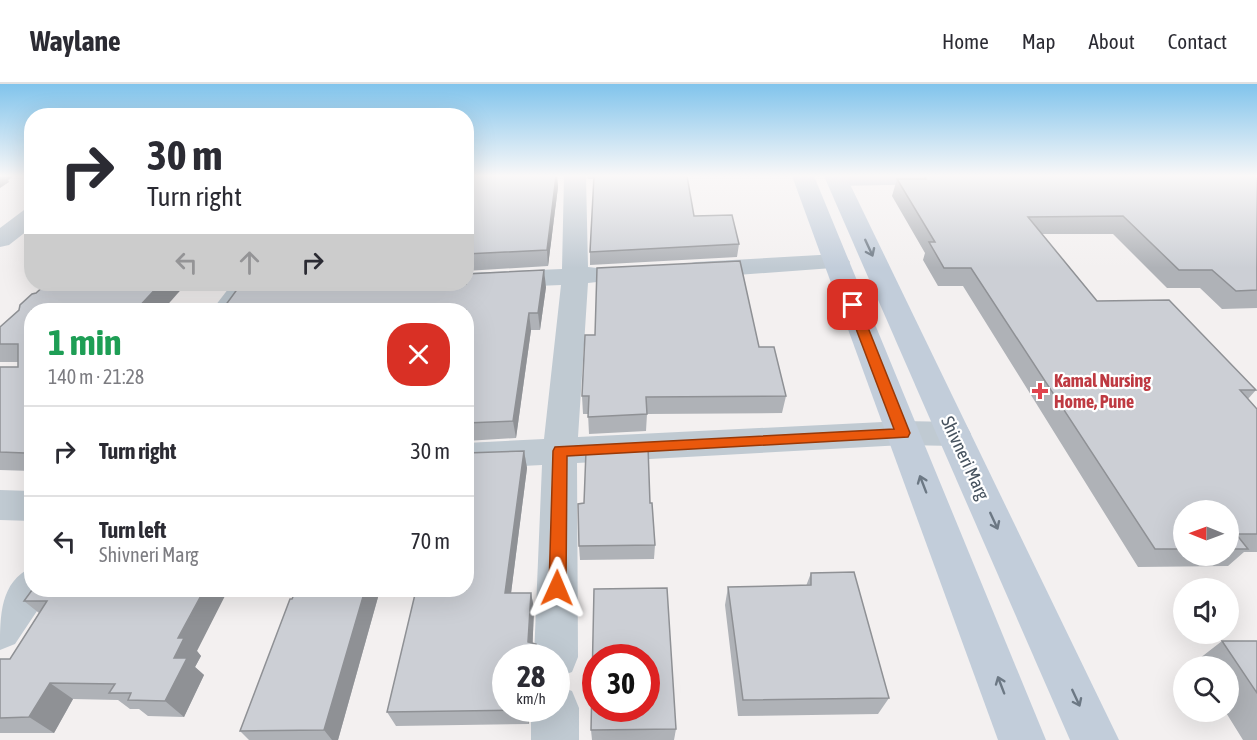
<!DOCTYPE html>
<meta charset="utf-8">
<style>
:root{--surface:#fff;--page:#f2f2f3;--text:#2b2b33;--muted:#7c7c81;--line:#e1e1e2}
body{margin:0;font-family:"Asap Condensed",sans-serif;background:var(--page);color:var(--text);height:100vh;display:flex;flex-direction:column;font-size:22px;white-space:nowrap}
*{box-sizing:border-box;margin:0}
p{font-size:20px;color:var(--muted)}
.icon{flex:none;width:33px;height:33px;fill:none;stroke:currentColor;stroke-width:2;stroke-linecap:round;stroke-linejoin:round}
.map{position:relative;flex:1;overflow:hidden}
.drawer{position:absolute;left:24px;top:219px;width:450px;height:294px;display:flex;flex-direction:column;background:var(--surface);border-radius:24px;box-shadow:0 6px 24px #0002}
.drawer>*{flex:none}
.guide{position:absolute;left:24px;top:24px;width:450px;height:183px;border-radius:24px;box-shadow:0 6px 24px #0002;background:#fff;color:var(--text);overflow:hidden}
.needle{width:39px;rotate:271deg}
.tools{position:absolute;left:1173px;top:416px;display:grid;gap:12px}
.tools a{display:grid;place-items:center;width:66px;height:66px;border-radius:50%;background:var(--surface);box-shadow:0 6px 24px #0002;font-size:30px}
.speed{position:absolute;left:492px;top:560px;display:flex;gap:12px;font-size:30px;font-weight:700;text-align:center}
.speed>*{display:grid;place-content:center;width:78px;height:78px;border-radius:50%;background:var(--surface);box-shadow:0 6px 24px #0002;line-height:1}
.speed small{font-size:15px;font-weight:400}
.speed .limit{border:9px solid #d22;background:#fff;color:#111}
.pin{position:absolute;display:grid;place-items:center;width:51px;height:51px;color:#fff;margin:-26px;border-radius:12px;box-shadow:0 3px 9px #0006}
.me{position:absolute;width:66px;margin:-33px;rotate:1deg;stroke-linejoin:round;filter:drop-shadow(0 0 4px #0008)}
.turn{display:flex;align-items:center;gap:21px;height:126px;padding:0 24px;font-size:27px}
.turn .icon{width:78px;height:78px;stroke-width:2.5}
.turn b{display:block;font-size:42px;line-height:51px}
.lanes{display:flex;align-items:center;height:57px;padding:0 24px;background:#0003;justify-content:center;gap:30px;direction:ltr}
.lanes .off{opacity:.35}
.round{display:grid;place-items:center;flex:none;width:63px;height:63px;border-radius:24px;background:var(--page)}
.overview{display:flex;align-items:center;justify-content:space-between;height:102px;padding:0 24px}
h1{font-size:36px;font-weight:700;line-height:45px;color:#1e9e55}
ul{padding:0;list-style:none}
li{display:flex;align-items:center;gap:18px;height:90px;padding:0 24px;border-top:2px solid var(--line)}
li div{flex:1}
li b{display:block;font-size:22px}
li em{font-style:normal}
header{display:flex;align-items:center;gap:36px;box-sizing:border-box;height:84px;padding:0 30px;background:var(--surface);border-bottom:2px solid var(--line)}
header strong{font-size:28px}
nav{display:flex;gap:33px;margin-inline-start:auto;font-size:21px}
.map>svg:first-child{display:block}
</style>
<header>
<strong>Waylane</strong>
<nav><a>Home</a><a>Map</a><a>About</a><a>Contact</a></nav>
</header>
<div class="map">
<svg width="1257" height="656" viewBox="0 0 1257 656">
<rect width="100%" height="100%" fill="#f3f0f0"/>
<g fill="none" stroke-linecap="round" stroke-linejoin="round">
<g fill="#c0cad2" fill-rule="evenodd">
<polygon points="564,92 586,92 588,183 606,185 610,191 606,197 588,199 578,353 903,337 954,338 966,341 971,350 966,359 954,362 903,361 577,379 578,573 572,588 556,594 556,573 534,573 542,381 466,385 466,359 544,355 561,201 466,205 457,203 454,200 466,200 466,189 562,185"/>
<polygon points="828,92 1060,92 1057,97 1049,98 837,102 829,100 826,95"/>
<polygon points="32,124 32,143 9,161 0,163 0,144 24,126"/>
<polygon points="837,170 846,173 850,178 846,183 696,194 687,192 683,186 687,180 696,178"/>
<polygon points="232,200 258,200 240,226 212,226"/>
<polygon points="0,406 32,407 32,437 0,436"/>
<path d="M32 483V506H51L15 560 0 566C0 531 0 498 32 483Z"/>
<polygon points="556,601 572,607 579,624 579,656 531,656 531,624 556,624"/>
</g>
<g fill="#c2cdda" fill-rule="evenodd">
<polygon points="792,92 814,92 1046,656 998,656"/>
<polygon points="824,92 846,92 1119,656 1070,656"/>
</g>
</g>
<g fill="#afb2b7" fill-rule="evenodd">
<polygon points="466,92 557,92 558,103 548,182 466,187"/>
<polygon points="587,92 687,92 694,132 739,160 737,173 590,181 590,168 594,95 588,95"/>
<path d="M918 92H1257V224L1222 225 1200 204H1167L1113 150H1042L1097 217 1256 306 1248 315 1257 325V468H1244L1228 482 1138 483 963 202H938L923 176 925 169 892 112 897 95H917ZM1184 426H1228V471H1184Z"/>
<polygon points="246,200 546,203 540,246 531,246 516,354 466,357 466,226"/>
<polygon points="32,226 32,387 0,386 0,283 18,283 18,278 0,278 0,243"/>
<polygon points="759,263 786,312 782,329 647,330 646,347 589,350 588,330 583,330 582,312"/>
<polygon points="524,367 527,384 511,509 531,509 534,525 529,640 396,642 387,628"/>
<polygon points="650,419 655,461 654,475 580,476 579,462"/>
<polygon points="811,489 889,614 878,630 738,632 725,521 728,503 806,502"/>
<polygon points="32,506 197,567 201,572 195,583 204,591 184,633 148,632 139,625 130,625 118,616 73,615 54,649 0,649 0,575 10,575 39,529 24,517"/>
<polygon points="296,506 380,506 338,656 249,656 240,647"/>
<polygon points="1222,557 1257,557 1257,656 1243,656 1225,627 1228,627 1228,582 1197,582 1195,578"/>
<polygon points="676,645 674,656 592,656 591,646"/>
</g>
<g fill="#8f9195">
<polygon points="0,92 14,92 8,96 9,98 0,104"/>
<polygon points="556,92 557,92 558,103 548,182 547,166"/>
<polygon points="544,186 546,203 540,246 538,229"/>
<polygon points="160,200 186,200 163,226 136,226"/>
<polygon points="529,229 531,246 516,354 513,337"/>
<polygon points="32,362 32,376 25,369"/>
<polygon points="524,367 527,384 509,525 505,509"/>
<polygon points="204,506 228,506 197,567 201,572 195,583 204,591 184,633 165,617 178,554"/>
<polygon points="365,506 380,506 338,656 332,656 324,646"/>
<polygon points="531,509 534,525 532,573 528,558"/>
<polygon points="536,560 538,573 535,573"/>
<polygon points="50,599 73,615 54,649 29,633"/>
<polygon points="525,624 529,624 529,640 525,626"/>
</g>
<g fill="#cccfd5" stroke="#8f9195" stroke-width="1.5" fill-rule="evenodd">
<polygon points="466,92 556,92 547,166 466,170"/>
<polygon points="594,92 687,92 694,132 732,131 739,160 590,168"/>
<polygon points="924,92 1257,92 1257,206 1236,207 1212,186 1179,186 1123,132 1028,133 1097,217 1169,216 1256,306 1240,306 1257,325 1257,450 1236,450 1248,465 1228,465 1228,426 1184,426 1184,465 1155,465 971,184 944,184 929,158 935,158 897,95 926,95"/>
<polygon points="740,177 759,263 774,263 786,312 646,313 647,330 588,333 589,312 582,312 585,251 595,251 597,184"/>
<polygon points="544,186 538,229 529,229 513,337 466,339 466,226 222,226 241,200 466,200 466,190"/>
<polygon points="46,200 160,200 136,226 32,226 32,362 25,369 0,368 0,283 18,283 18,260 0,260 0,243 19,226 20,221 32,210 36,209"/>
<polygon points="648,363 650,419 652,419 655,461 579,462 578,420 584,419 586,367"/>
<polygon points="524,367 505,509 531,509 528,558 536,560 535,573 506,573 506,624 525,624 525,626 387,628 416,506 466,506 466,369"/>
<polygon points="854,488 889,614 743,616 728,503 811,501 811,489"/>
<path d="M667 504 676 645 591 646 594 505ZM596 573H646V624H596Z"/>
<polygon points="32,506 204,506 178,554 184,554 174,574 187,574 165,617 128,616 131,609 109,609 115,600 50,599 29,633 0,634 0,575 10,575 47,517 24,517"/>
<polygon points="296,506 365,506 324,646 240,647 290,515 292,515"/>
<polygon points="1222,557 1257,557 1257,609"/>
</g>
<defs><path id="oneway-shaft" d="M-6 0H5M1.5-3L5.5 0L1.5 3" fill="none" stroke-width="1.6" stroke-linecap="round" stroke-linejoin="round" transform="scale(1.5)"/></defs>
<g stroke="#6c7884">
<use href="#oneway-shaft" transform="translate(869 164) rotate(65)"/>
<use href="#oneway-shaft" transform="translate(923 400) rotate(-111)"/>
<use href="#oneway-shaft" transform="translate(994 437) rotate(65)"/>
<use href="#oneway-shaft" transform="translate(1001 601) rotate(-111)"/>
<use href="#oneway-shaft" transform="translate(1076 614) rotate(65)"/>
</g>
<linearGradient id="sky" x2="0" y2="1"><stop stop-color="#81c4ec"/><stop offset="0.5" stop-color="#faf8f8"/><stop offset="1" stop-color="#faf8f8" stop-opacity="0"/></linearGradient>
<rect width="1257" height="184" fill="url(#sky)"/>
<polygon fill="#ea580c" stroke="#983908" stroke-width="1.5" points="853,217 859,221 910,349 908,353 567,372 566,504 563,510 557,512 551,510 549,504 553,367 555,363 894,345 847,221"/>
<path fill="#e0444e" stroke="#fff" stroke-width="2" d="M1037 298h6v6h6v6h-6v6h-6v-6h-6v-6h6z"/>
<g text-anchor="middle" stroke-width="4.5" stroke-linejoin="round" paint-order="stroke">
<g font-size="18" font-weight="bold" fill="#be3a42" stroke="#fff" text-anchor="start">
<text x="1054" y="303">Kamal Nursing<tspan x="1054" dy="21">Home, Pune</tspan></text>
</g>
<g font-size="18" fill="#47535f" stroke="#fff">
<text transform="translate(965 374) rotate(65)" y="6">Shivneri Marg</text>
</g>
</g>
</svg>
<div class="tools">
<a><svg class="needle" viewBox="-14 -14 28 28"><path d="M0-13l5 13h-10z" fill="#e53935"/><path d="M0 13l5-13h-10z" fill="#7c7c81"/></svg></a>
<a><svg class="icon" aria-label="sound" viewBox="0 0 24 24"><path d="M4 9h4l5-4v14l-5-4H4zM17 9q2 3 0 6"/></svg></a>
<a><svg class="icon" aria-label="search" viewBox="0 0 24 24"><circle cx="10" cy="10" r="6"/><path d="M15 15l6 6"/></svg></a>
</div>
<div class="speed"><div>28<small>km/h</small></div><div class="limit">30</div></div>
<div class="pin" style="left:853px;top:221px;background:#d93025"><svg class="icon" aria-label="arrive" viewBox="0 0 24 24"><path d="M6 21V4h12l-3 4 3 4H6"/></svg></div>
<svg class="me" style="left:557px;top:504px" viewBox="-20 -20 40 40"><path d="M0-17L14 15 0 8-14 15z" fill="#ea580c" stroke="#fff" stroke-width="4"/></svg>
<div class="guide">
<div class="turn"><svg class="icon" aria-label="right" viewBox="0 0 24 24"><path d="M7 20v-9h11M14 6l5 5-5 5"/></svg><div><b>30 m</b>Turn right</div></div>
<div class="lanes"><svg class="icon off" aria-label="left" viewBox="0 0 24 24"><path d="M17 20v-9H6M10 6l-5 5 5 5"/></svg><svg class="icon off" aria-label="ahead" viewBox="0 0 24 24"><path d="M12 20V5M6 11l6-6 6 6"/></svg><svg class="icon" aria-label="right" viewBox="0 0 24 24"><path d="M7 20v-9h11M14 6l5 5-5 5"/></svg></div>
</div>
<section class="drawer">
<div class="overview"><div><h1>1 min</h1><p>140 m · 21:28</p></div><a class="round" style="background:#d93025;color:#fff"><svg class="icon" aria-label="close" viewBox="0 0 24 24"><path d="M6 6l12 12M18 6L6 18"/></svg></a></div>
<ul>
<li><svg class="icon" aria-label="right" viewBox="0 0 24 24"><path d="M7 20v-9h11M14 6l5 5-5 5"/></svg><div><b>Turn right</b></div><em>30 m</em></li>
<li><svg class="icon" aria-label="left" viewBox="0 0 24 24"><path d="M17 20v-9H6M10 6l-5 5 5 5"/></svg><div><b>Turn left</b><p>Shivneri Marg</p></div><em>70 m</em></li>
</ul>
</section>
</div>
